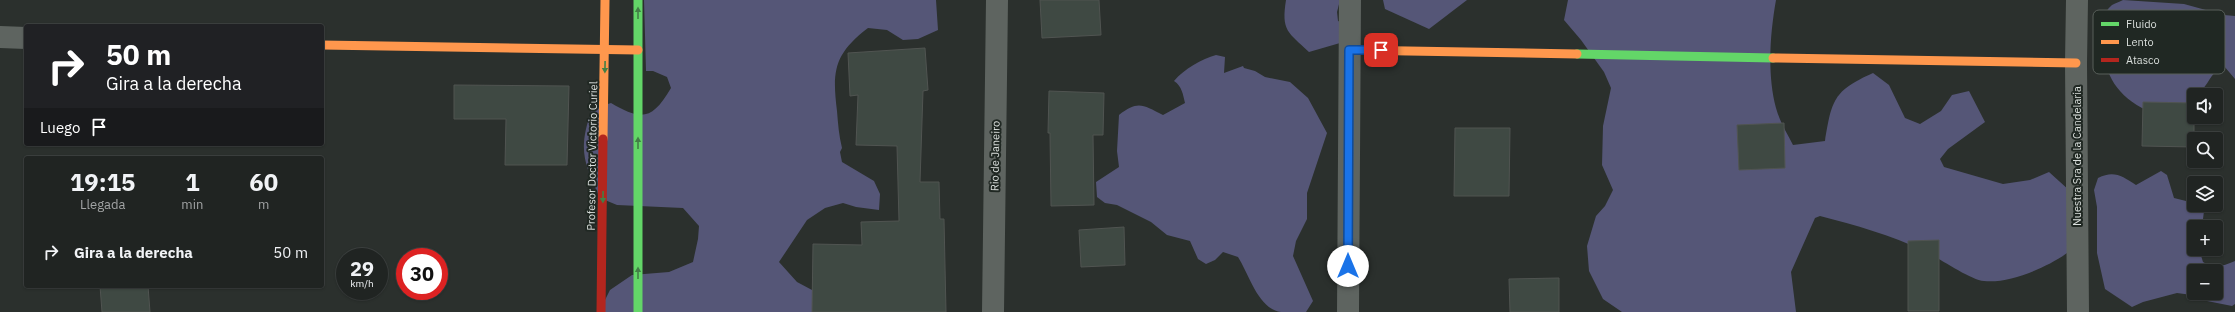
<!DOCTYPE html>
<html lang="es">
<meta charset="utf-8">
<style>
:root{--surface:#202422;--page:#282c2a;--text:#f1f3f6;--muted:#a2a4a5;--line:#3d4140}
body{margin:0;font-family:"IBM Plex Sans",sans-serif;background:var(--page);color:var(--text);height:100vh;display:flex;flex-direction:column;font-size:15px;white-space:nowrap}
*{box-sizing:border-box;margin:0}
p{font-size:13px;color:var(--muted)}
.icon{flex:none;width:22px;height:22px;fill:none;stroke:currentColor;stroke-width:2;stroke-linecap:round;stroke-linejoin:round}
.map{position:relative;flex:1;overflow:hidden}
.panel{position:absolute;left:24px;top:156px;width:300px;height:132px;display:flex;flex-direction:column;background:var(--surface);border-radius:4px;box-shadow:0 1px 3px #0004,0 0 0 1px var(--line)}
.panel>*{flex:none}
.guide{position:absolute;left:24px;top:24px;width:300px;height:122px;border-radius:4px;box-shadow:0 1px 3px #0004,0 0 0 1px var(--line);background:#202124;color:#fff;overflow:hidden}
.buttons{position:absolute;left:2187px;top:88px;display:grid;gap:8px}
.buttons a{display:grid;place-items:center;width:36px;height:36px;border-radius:4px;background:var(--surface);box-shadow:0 1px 3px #0004,0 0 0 1px var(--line);font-size:20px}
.speed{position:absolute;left:336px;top:248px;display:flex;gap:8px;font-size:20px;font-weight:700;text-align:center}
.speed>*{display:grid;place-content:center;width:52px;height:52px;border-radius:50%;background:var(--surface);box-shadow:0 1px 3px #0004,0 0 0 1px var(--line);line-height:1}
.speed small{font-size:10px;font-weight:400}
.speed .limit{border:6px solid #d22;background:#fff;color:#111}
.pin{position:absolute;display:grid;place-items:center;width:34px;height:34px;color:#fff;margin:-17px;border-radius:8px;box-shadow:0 2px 6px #0006}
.me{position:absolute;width:44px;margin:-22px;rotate:0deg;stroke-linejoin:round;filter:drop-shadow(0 0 3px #0008)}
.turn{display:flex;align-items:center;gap:14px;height:84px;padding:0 16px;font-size:18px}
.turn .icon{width:52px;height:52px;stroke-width:2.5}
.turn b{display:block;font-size:28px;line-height:34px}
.then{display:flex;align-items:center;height:38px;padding:0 16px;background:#0003;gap:8px;font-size:15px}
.eta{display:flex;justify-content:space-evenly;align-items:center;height:68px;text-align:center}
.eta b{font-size:24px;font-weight:700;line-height:28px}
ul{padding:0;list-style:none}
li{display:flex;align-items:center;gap:12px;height:56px;padding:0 16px}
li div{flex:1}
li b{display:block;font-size:15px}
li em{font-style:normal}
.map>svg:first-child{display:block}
</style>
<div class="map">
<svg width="2235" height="312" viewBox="0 0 2235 312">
<rect width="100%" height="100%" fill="#2b302d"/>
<g fill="#555677" fill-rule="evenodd">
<path d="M644 0H936L938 30 918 39 903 40 887 30 868 28C834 54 832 71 837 111 838 124 839 136 842 148L840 152 842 162 874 181 880 194 879 210 856 207 843 203 825 208 807 220 779 262 797 282 812 290 832 312H599L610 290 632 275 669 272 693 262 698 239 699 226 683 208 617 205 600 198C583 162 578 148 592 109L611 103C642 121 652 120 671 88L667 77 653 71H646Z"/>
<path d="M1286 0H1340L1337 12 1338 21 1348 25 1340 43 1309 52C1288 32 1281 31 1286 0Z"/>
<polygon points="1383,0 1467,0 1429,29 1385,9"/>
<path d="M1568 0H1776C1770 34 1767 74 1776 108 1779 120 1787 133 1793 145L1825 141C1832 100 1833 91 1873 73L1889 85 1905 118 1920 124 1941 111 1952 95 1969 91 1985 122 1948 149 1940 159 1944 167 2003 184 2030 180 2049 172 2070 191 2071 250C2051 266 2010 284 1984 281 1970 280 1938 257 1924 251 1891 235 1855 225 1820 216L1815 218 1791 272 1796 312H1622L1603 299 1589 271 1587 246 1596 216 1605 206 1613 190 1602 165 1603 126 1611 88 1604 72 1581 40 1564 20Z"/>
<path d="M2123 0 2184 4 2224 15 2235 16V79L2224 66C2212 71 2210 81 2202 90 2200 92 2175 113 2172 114 2162 116 2151 112 2142 108 2113 92 2104 71 2102 39 2101 26 2102 13 2112 5 2115 3 2120 2 2123 0Z"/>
<path d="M1216 55 1225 57 1224 73 1243 66 1244 68 1255 71 1265 77 1290 82 1308 98 1327 133 1307 193V219L1296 241 1293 256 1313 301 1306 312C1298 312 1289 312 1281 312 1258 309 1249 274 1238 257L1223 252 1215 260 1206 264 1198 259 1190 241 1167 235 1151 222 1117 205 1105 203 1097 197 1096 182 1119 167 1117 151 1119 115C1138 100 1143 105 1163 115L1185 103C1183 95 1182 86 1174 81 1184 69 1202 59 1216 55Z"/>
<path d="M2161 171 2167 175 2174 198 2194 203V205H2200L2204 211 2202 227H2194V249H2199L2203 262C2215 269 2223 266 2235 261V304L2232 306 2207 301 2192 295 2177 293 2143 302 2132 307 2105 289 2097 253V207L2094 190 2098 178C2114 170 2122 176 2136 185ZM2194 271H2216V293H2194Z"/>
</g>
<g fill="#3f4943" stroke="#505451">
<polygon points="1040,0 1099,0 1101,35 1042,38"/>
<polygon points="925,48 928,90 923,91 920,182 939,182 940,219 944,219 946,312 812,312 813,244 862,245 861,222 899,221 897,146 856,145 858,95 850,96 848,53"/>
<polygon points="454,85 569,86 567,165 505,165 506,119 454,119"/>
<polygon points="1049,91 1104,93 1103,135 1093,135 1094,205 1051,206 1050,133 1048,133"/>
<polygon points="2143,102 2194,103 2194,147 2142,146"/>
<polygon points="1784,123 1785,168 1739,170 1737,125"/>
<polygon points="1455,128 1510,128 1509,196 1454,196"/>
<polygon points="1124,227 1125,265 1081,267 1079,230"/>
<polygon points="1939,240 1939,311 1908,311 1908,241"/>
<polygon points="1559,278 1559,312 1510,312 1509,279"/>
<polygon points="100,286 148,286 150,312 102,312"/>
</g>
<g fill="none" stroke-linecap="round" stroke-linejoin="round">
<g stroke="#5e6460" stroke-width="22">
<polyline points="2077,0 2076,63 2078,312"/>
<polyline points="0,37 26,38"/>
<polyline points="993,312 997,0"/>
<polyline points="1348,312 1350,0"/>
</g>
<g stroke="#63d668" stroke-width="9">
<polyline points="638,0 638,312"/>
<polyline points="1577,54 1773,58"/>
</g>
<g stroke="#ff974d" stroke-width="9">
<polyline points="322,45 638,50"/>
<polyline points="1349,50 1577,54"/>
<polyline points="1773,58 2076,63"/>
<polyline points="603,139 605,0"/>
</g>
<polyline stroke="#b3261e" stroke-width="9" points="601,312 603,139"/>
</g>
<defs><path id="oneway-solid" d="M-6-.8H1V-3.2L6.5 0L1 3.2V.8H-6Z"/></defs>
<g fill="#427f46">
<use href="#oneway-solid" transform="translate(638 13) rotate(-90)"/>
<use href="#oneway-solid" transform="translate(605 67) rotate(91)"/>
<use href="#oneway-solid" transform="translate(638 143) rotate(-90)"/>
<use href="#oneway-solid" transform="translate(603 197) rotate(91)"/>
<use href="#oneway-solid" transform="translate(638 273) rotate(-90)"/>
</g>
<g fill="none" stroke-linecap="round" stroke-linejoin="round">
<defs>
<polyline id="route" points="1348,266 1349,50 1381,50"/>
</defs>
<use href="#route" stroke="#114b97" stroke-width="10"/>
<use href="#route" stroke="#1a73e8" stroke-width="7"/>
</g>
<g text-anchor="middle" stroke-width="4" stroke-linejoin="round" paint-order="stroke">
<g font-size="11" fill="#dadfdc" stroke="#202823">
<text transform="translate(592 156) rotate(-89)" y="4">Profesor Doctor Victorio Curiel</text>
<text transform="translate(995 156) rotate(-89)" y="4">Rio de Janeiro</text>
<text transform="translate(2077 156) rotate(-90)" y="4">Nuestra Sra de la Candelaria</text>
</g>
</g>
<rect x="2093" y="10" width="132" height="64" rx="6" fill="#202823" stroke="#585f5a" stroke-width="1"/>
<rect x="2101" y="22" width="18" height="4" fill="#63d668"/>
<rect x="2101" y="40" width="18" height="4" fill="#ff974d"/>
<rect x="2101" y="58" width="18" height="4" fill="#b3261e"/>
<g font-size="11" fill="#dadfdc">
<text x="2126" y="28">Fluido</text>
<text x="2126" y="46">Lento</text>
<text x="2126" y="64">Atasco</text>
</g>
</svg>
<div class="buttons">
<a><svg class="icon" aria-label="sound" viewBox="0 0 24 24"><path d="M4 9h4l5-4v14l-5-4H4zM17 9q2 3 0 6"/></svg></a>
<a><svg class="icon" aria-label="search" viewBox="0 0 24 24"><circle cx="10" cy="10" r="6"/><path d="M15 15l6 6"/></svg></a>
<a><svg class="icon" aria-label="layers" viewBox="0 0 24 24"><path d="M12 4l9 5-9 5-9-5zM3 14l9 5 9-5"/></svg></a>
<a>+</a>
<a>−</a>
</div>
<div class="speed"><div>29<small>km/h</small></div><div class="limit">30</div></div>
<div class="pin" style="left:1381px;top:50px;background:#d93025"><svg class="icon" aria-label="arrive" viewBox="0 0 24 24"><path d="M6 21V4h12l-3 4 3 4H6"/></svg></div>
<svg class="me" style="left:1348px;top:266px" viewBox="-20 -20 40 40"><circle r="19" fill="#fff"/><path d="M0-13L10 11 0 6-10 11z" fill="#1a73e8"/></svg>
<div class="guide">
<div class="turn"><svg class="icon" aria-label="right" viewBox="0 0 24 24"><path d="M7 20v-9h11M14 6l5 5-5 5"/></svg><div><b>50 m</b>Gira a la derecha</div></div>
<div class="then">Luego<svg class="icon" aria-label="arrive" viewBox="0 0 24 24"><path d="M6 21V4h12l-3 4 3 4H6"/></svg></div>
</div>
<section class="panel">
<div class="eta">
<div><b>19:15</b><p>Llegada</p></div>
<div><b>1</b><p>min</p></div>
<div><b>60</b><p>m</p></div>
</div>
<ul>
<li><svg class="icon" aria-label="right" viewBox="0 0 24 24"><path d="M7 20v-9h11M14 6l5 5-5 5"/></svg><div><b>Gira a la derecha</b></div><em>50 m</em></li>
</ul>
</section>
</div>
